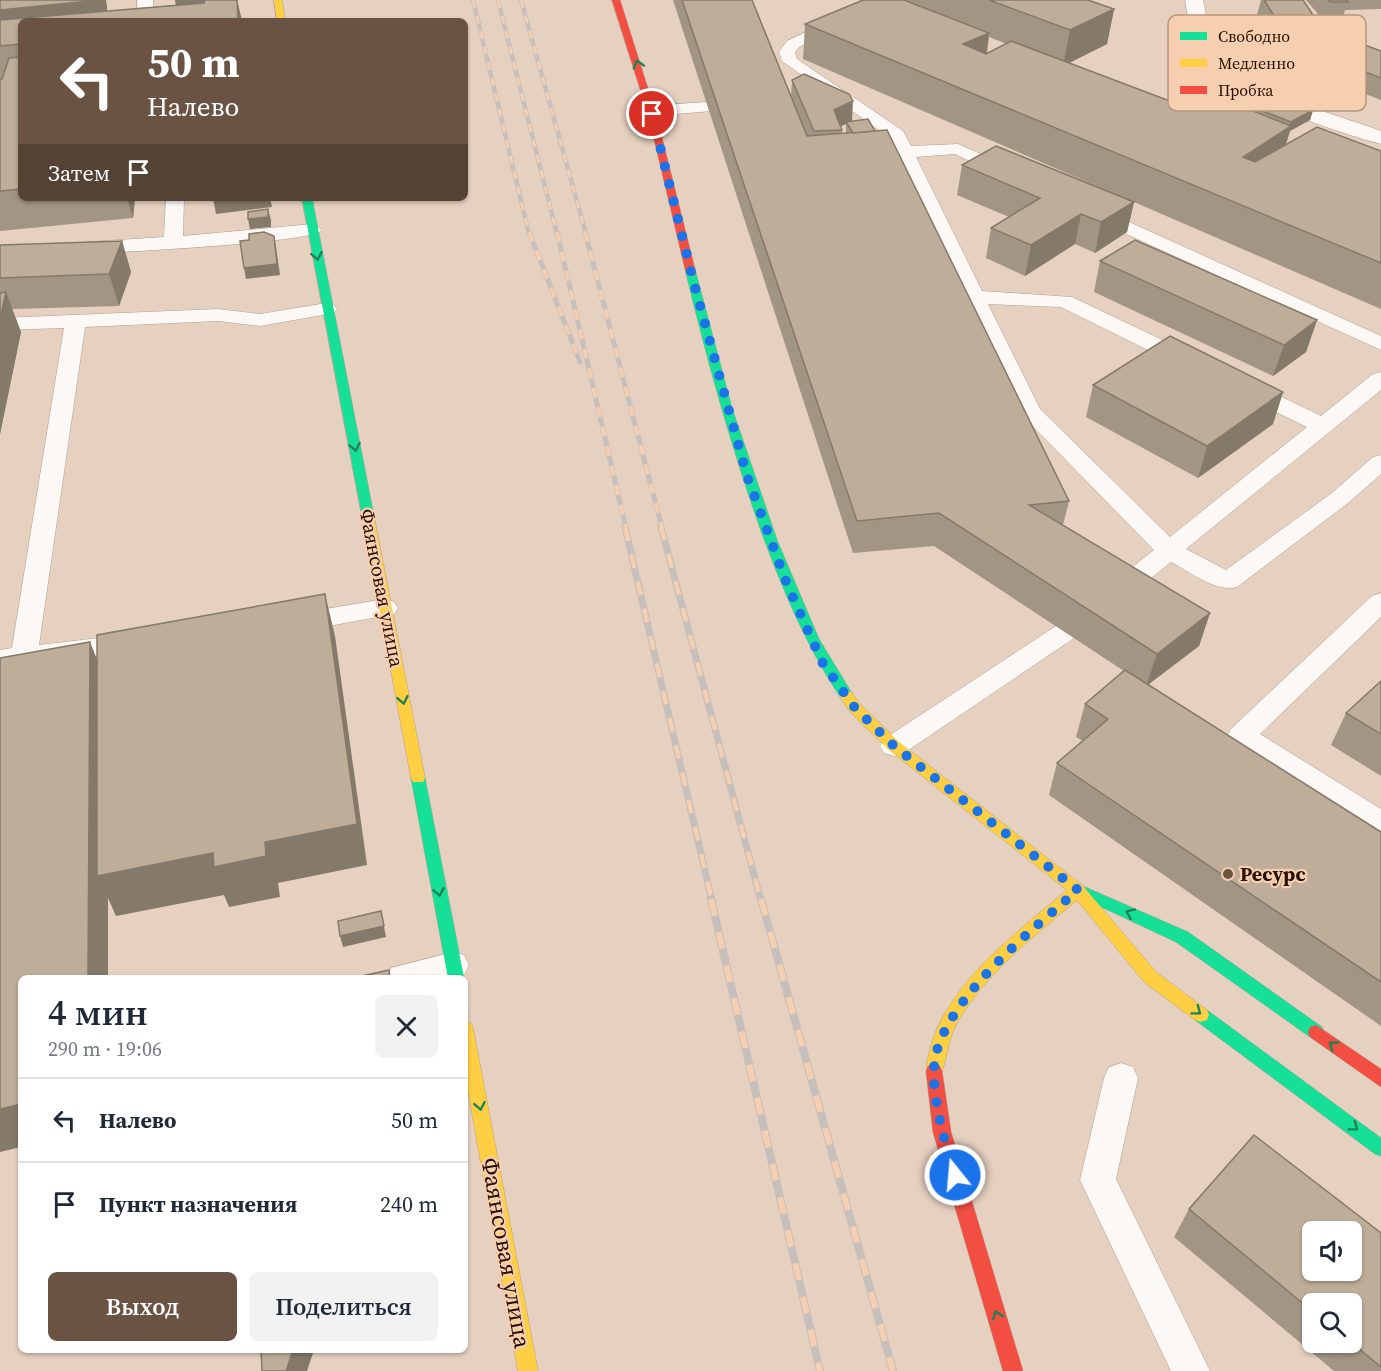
<!DOCTYPE html>
<html lang="ru">
<meta charset="utf-8">
<style>
:root{--surface:#fff;--page:#f2f2f3;--text:#1f2937;--muted:#747a83;--line:#e0e1e3;--accent:#6a5343}
body{margin:0;font-family:"Source Serif 4",serif;background:var(--page);color:var(--text);height:100vh;display:flex;flex-direction:column;font-size:22px;white-space:nowrap}
*{box-sizing:border-box;margin:0}
p{font-size:20px;color:var(--muted)}
.icon{flex:none;width:33px;height:33px;fill:none;stroke:currentColor;stroke-width:2;stroke-linecap:round;stroke-linejoin:round}
.map{position:relative;flex:1;overflow:hidden}
.side{position:absolute;left:18px;top:975px;width:450px;height:378px;display:flex;flex-direction:column;background:var(--surface);border-radius:9px;box-shadow:0 2px 4px #0004}
.side>*{flex:none}
.top-card{position:absolute;left:18px;top:18px;width:450px;height:183px;border-radius:9px;box-shadow:0 2px 4px #0004;background:#6a5343;color:#fff;overflow:hidden}
.fabs{position:absolute;left:1302px;top:1221px;display:grid;gap:12px}
.fabs a{display:grid;place-items:center;width:60px;height:60px;border-radius:9px;background:var(--surface);box-shadow:0 2px 4px #0004;font-size:30px}
.pin{position:absolute;display:grid;place-items:center;width:51px;height:51px;color:#fff;margin:-26px;border:3px solid #fff;border-radius:50%;box-shadow:0 2px 6px #0007}
.me{position:absolute;width:66px;margin:-33px;rotate:343deg;stroke-linejoin:round;filter:drop-shadow(0 0 4px #0008)}
.turn{display:flex;align-items:center;gap:21px;height:126px;padding:0 30px;font-size:27px}
.turn .icon{width:78px;height:78px;stroke-width:2.5}
.turn b{display:block;font-size:42px;line-height:51px}
.then{display:flex;align-items:center;height:57px;padding:0 30px;background:#0003;gap:12px;font-size:22px}
.round{display:grid;place-items:center;flex:none;width:63px;height:63px;border-radius:9px;background:var(--page)}
.summary{display:flex;align-items:center;justify-content:space-between;height:102px;padding:0 30px}
h1{font-size:36px;font-weight:600;line-height:45px}
.cta{display:flex;gap:12px;margin-top:auto;padding:12px 30px}
.cta a{flex:1;height:69px;border-radius:9px;background:var(--accent);color:#fff;font-size:24px;font-weight:600;line-height:69px;text-align:center}
.cta a+a{background:var(--page);color:var(--text)}
ul{padding:0;list-style:none}
li{display:flex;align-items:center;gap:18px;height:84px;padding:0 30px;border-top:2px solid var(--line)}
li div{flex:1}
li b{display:block;font-size:22px}
li em{font-style:normal}
.map>svg:first-child{display:block}
</style>
<div class="map">
<svg width="1381" height="1371" viewBox="0 0 1381 1371">
<rect width="100%" height="100%" fill="#e6d0c0"/>
<g fill="none" stroke-linecap="round" stroke-linejoin="round">
<defs>
<g id="lane">
<polygon points="137,0 153,0 154,21 138,21"/>
<path d="M836 18 842 20 844 23 842 26 799 47 795 52 797 59 903 131 911 146 958 144 1015 169 1018 173 1009 178 1003 177 955 154 916 157 982 291 1072 297 1196 356 1199 361 1196 366H1180L1061 307 988 304 1040 409 1170 537 1307 427 1239 394 1236 389 1239 384H1255L1321 416 1373 374 1381 372V390L1186 549 1226 570 1332 493 1373 457 1381 455V474L1348 503 1237 587C1216 593 1189 571 1171 562L1124 600 1115 603 1106 600 1102 594 1106 588 1154 550 1019 412 899 158H888L879 153 882 149 894 147 890 138 782 61 779 52 787 41Z"/>
<polygon points="706,102 712,103 715,107 712,111 651,116 642,111 651,106"/>
<path d="M166 198H184L183 236 312 224 322 230C313 243 117 252 88 254L78 248 88 242 164 237Z"/>
<polygon points="1096,207 1381,336 1381,350 1089,217 1087,213"/>
<polygon points="327,303 334,305 337,309 334,313 260,326 218,321 85,327 39,645 133,634 142,637 146,643 142,649 133,652 0,668 0,650 12,648 64,328 0,330 0,318 218,309 260,314"/>
<polygon points="1381,593 1381,617 1260,734 1381,809 1381,834 1371,831 1231,743 1227,736 1231,729 1372,596"/>
<polygon points="385,599 394,602 398,608 394,614 296,632 287,629 283,623 287,617 296,614"/>
<polygon points="1065,623 1074,626 1078,632 1074,638 904,753 894,756 884,753 880,746 884,739 1056,626"/>
<polygon points="453,952 464,955 469,965 464,975 454,978 386,978 391,968"/>
<polygon points="1121,1063 1133,1067 1138,1078 1116,1179 1210,1371 1171,1371 1080,1180 1104,1078 1109,1067"/>
</g>
<path id="street" d="M1185 0H1203C1207 17 1208 39 1219 53 1245 91 1338 115 1381 131V144C1337 133 1231 96 1204 61 1190 44 1189 21 1185 0Z"/>
<g id="fast">
<polygon points="302,198 312,198 373,511 367,515 361,511"/>
<path d="M691 270 696 273 732 408 777 540 819 639 853 695 851 698H841C806 646 783 590 761 531 731 446 707 360 686 273Z"/>
<polygon points="418,773 423,774 425,778 464,978 448,978 411,778 413,774"/>
<polygon points="1085,887 1188,932 1322,1027 1324,1032 1322,1037 1316,1039 1310,1037 1176,942 1080,897 1077,893 1080,889"/>
<polygon points="1201,1008 1207,1010 1381,1138 1381,1156 1375,1154 1195,1020 1193,1015 1195,1010"/>
</g>
<g id="slow">
<polygon points="274,0 282,0 285,21 277,21"/>
<polygon points="367,507 373,511 425,778 423,782 413,782 411,778 361,511"/>
<path d="M846 690 851 692 860 704 899 742 1083 886 1156 972 1207 1010 1209 1015 1207 1020 1201 1022 1195 1020 1144 982 1077 900C1034 936 985 974 957 1023 947 1041 948 1059 940 1076L934 1079 928 1076C925 1069 927 1062 929 1054 942 988 1018 931 1067 890L889 750 850 712 839 695Z"/>
<polygon points="465,1021 471,1023 473,1028 538,1371 518,1371 465,1074"/>
</g>
<g id="jam">
<polygon points="612,0 620,0 656,114 696,273 695,275 691,276 686,273 648,114"/>
<polygon points="1316,1025 1381,1069 1381,1087 1310,1037 1308,1032 1310,1027"/>
<polygon points="934,1063 940,1066 942,1071 951,1132 1023,1371 1003,1371 933,1132 926,1071 928,1066"/>
</g>
</defs>
<use href="#lane" stroke="#b49f8e" stroke-width="1"/>
<use href="#street" stroke="#b49f8e" stroke-width="1"/>
<use href="#fast" stroke="#b49f8e" stroke-width="1"/>
<use href="#slow" stroke="#b49f8e" stroke-width="1"/>
<use href="#jam" stroke="#b49f8e" stroke-width="1"/>
<use href="#lane" fill="#fbf8f6" fill-rule="evenodd"/>
<use href="#street" fill="#fbf8f6" fill-rule="evenodd"/>
<use href="#fast" fill="#16e098" fill-rule="evenodd"/>
<use href="#slow" fill="#ffcf43" fill-rule="evenodd"/>
<use href="#jam" fill="#f24e42" fill-rule="evenodd"/>
<defs>
<g id="rail-far3">
<polyline points="473,0 529,234"/>
<polyline points="498,0 557,234"/>
<polyline points="521,0 586,234"/>
</g>
<g id="rail-far2">
<polyline points="529,232 580,362"/>
<polyline points="557,232 626,528"/>
<polyline points="585,232 662,528"/>
</g>
<g id="rail-far1">
<polyline points="625,527 712,901"/>
<polyline points="661,527 761,901"/>
</g>
<g id="rail">
<polyline points="711,899 820,1371"/>
<polyline points="761,899 893,1371"/>
</g>
</defs>
<use href="#rail-far3" stroke="#c7bfbb" stroke-width="4.5"/>
<use href="#rail-far2" stroke="#c7bfbb" stroke-width="5"/>
<use href="#rail-far1" stroke="#c7bfbb" stroke-width="7"/>
<use href="#rail" stroke="#c7bfbb" stroke-width="8"/>
<use href="#rail-far3" stroke="#f6ceb0" stroke-width="3" stroke-dasharray="8" stroke-linecap="butt"/>
<use href="#rail-far2" stroke="#f6ceb0" stroke-width="4" stroke-dasharray="10" stroke-linecap="butt"/>
<use href="#rail-far1" stroke="#f6ceb0" stroke-width="4.5" stroke-dasharray="14" stroke-linecap="butt"/>
<use href="#rail" stroke="#f6ceb0" stroke-width="6" stroke-dasharray="17" stroke-linecap="butt"/>
</g>
<g fill="#a39583" fill-rule="evenodd">
<polygon points="0,0 107,6 107,11 176,5 175,0 237,0 242,21 21,21 21,198 135,198 133,218 0,231"/>
<path d="M673 0H752L791 96 792 80 852 121 1069 501 1063 525 1210 613 1199 646 1148 685 1381 832V1026L1049 795 1057 763 1083 741 1076 737 1085 704 1124 671 934 546 853 553ZM846 124V133H842V130L841 126Z"/>
<path d="M863 0H1088L1114 9 1107 44 1069 63 1167 100 1233 103 1234 100 1313 110 1310 120 1290 131 1286 144 1381 151V309L1134 202 1127 232 1095 253 1075 244 1025 276 986 258 991 228 1009 217 957 195 962 165 1129 200 803 59 805 24ZM989 37 1007 44 987 54Z"/>
<polygon points="1261,0 1381,0 1381,9 1345,10 1342,20 1324,21 1306,0 1303,0 1315,18 1325,27 1335,34 1381,51 1381,100 1308,72 1272,46 1266,36 1267,32 1257,15"/>
<polygon points="122,241 131,272 119,306 12,309 21,332 0,434 0,245"/>
<polygon points="1100,261 1317,320 1306,352 1273,376 1094,292"/>
<polygon points="1093,385 1283,392 1273,424 1198,478 1086,417"/>
<polygon points="1381,681 1381,776 1331,745 1346,713"/>
<path d="M1189 1209 1381 1233V1371H1334L1174 1237ZM1312 1304 1352 1342H1312Z"/>
</g>
<g fill="#85796a">
<polygon points="99,0 106,0 107,6 107,21 0,38 0,10"/>
<polygon points="175,0 235,0 180,21"/>
<polygon points="237,0 242,21 238,21"/>
<polygon points="1114,9 1107,44 1063,66 1070,30"/>
<polygon points="989,33 984,68 963,44"/>
<polygon points="853,101 852,121 846,122 846,124 832,130 834,110"/>
<polygon points="1313,110 1310,120 1290,131 1280,163 1233,195 1243,157 1289,127 1291,122"/>
<polygon points="127,198 135,198 133,218"/>
<polygon points="213,198 270,198 272,207 216,214"/>
<polygon points="1134,202 1127,232 1095,253 1101,222"/>
<polygon points="268,209 271,220 271,227 250,229 248,219"/>
<polygon points="1081,214 1075,244 1025,276 1031,245"/>
<polygon points="274,236 276,247 280,275 246,279 244,268"/>
<polygon points="122,241 131,272 119,306 109,274"/>
<polygon points="6,292 21,332 0,434 0,319"/>
<polygon points="1317,320 1306,352 1273,376 1284,345"/>
<polygon points="1283,392 1273,424 1198,478 1207,446"/>
<polygon points="325,594 335,636 367,865 278,883 280,897 229,907 224,895 116,916 108,898 108,978 88,978 90,642 107,684 265,842"/>
<polygon points="1210,613 1199,646 1146,686 1157,654"/>
<polygon points="381,911 386,937 343,947 340,936"/>
<polygon points="21,1104 21,1147 0,1152 0,1109"/>
<polygon points="293,1350 314,1350 307,1371 286,1371"/>
</g>
<g fill="#bead98" stroke="#85796a" stroke-width="1.5" fill-rule="evenodd">
<polygon points="0,0 99,0 0,10"/>
<polygon points="205,0 237,0 238,21 21,21 21,44 0,46 0,20 204,3"/>
<polygon points="682,0 752,0 807,136 887,130 1069,501 1029,505 1210,613 1157,654 939,513 857,521"/>
<polygon points="863,0 904,0 989,33 963,44 986,54 1011,41 1167,100 1192,87 1291,126 1243,157 1255,162 1317,127 1381,151 1381,263 805,24"/>
<polygon points="989,0 1088,0 1114,9 1070,30"/>
<polygon points="1264,0 1303,0 1315,18 1319,18 1325,27 1335,34 1381,51 1381,78 1314,52 1277,27 1271,17 1275,17"/>
<polygon points="1328,0 1346,0 1348,2 1330,2"/>
<polygon points="21,57 21,189 0,191 0,79 2,79 9,58"/>
<polygon points="804,74 849,94 853,101 834,110 842,130 814,131 792,80"/>
<polygon points="1257,88 1313,110 1291,122 1234,100"/>
<polygon points="868,119 875,131 853,133 846,122"/>
<polygon points="996,146 1134,202 1101,222 1081,214 1031,245 991,228 1040,198 962,165"/>
<polygon points="268,209 268,217 248,219 248,212"/>
<polygon points="264,232 274,236 277,264 244,268 240,241 249,240 249,234"/>
<polygon points="1135,240 1317,320 1284,345 1100,261"/>
<polygon points="122,241 109,274 0,278 0,245"/>
<polygon points="6,292 0,319 0,293"/>
<polygon points="1170,336 1283,392 1207,446 1093,385"/>
<polygon points="325,594 357,824 265,842 266,856 214,867 213,853 97,876 97,635"/>
<polygon points="90,642 88,978 21,978 21,1104 0,1109 0,658"/>
<polygon points="1125,670 1381,832 1381,982 1057,763 1108,719 1085,704"/>
<polygon points="1381,681 1381,734 1346,713"/>
<polygon points="381,911 384,926 340,936 338,921"/>
<polygon points="389,970 390,978 353,978"/>
<path d="M1254 1135 1381 1233V1367L1351 1342 1352 1304H1312V1311L1189 1209ZM1312 1232H1352V1270H1312Z"/>
<polygon points="261,1350 293,1350 286,1371 262,1371"/>
</g>
<defs><path id="oneway-chevron" d="M-2-3.5L2.5 0L-2 3.5" fill="none" stroke-width="1.6" stroke-linecap="round" stroke-linejoin="round" transform="scale(1.5)"/></defs>
<g stroke="#1e8254">
<use href="#oneway-chevron" transform="translate(638 64) rotate(-106)"/>
<use href="#oneway-chevron" transform="translate(317 256) rotate(79)"/>
<use href="#oneway-chevron" transform="translate(355 447) rotate(79)"/>
<use href="#oneway-chevron" transform="translate(403 700) rotate(79)"/>
<use href="#oneway-chevron" transform="translate(439 892) rotate(79)"/>
<use href="#oneway-chevron" transform="translate(1130 913) rotate(-156)"/>
<use href="#oneway-chevron" transform="translate(1197 1011) rotate(37)"/>
<use href="#oneway-chevron" transform="translate(1333 1045) rotate(-144)"/>
<use href="#oneway-chevron" transform="translate(480 1106) rotate(79)"/>
<use href="#oneway-chevron" transform="translate(1354 1127) rotate(37)"/>
<use href="#oneway-chevron" transform="translate(997 1315) rotate(-107)"/>
</g>
<g fill="none" stroke-linecap="round" stroke-linejoin="round">
<path stroke="#1a73e8" stroke-width="10" stroke-dasharray="0 18" d="M652 114 693 280 747 476 787 584 822 662 855 708 894 746 1078 890C1033 929 951 994 936 1054 928 1087 945 1143 955 1175"/>
</g>
<circle fill="#6a5343" stroke="#f6ceb0" stroke-width="2" cx="1228" cy="874" r="6"/>
<g text-anchor="middle" stroke-width="4.5" stroke-linejoin="round" paint-order="stroke">
<g font-size="20" fill="#281000" stroke="#f6ceb0">
<text transform="translate(382 588) rotate(79)" y="7">Фаянсовая улица</text>
</g>
<g font-size="20" font-weight="bold" fill="#281000" stroke="#f6ceb0" text-anchor="start">
<text x="1240" y="881">Ресурс</text>
</g>
<g font-size="24" fill="#281000" stroke="#f6ceb0">
<text transform="translate(506 1253) rotate(80)" y="8">Фаянсовая улица</text>
</g>
</g>
<rect x="1168" y="15" width="198" height="96" rx="9" fill="#f6ceb0" stroke="#b8957b" stroke-width="1.5"/>
<rect x="1180" y="32" width="27" height="8" fill="#16e098"/>
<rect x="1180" y="59" width="27" height="8" fill="#ffcf43"/>
<rect x="1180" y="86" width="27" height="8" fill="#f24e42"/>
<g font-size="16" fill="#281000">
<text x="1218" y="42">Свободно</text>
<text x="1218" y="69">Медленно</text>
<text x="1218" y="96">Пробка</text>
</g>
</svg>
<div class="fabs">
<a><svg class="icon" aria-label="sound" viewBox="0 0 24 24"><path d="M4 9h4l5-4v14l-5-4H4zM17 9q2 3 0 6"/></svg></a>
<a><svg class="icon" aria-label="search" viewBox="0 0 24 24"><circle cx="10" cy="10" r="6"/><path d="M15 15l6 6"/></svg></a>
</div>
<div class="pin" style="left:652px;top:114px;background:#d93025"><svg class="icon" aria-label="arrive" viewBox="0 0 24 24"><path d="M6 21V4h12l-3 4 3 4H6"/></svg></div>
<svg class="me" style="left:955px;top:1175px" viewBox="-20 -20 40 40"><circle r="17" fill="#1a73e8" stroke="#fff" stroke-width="3"/><path d="M0-11L8 9 0 5-8 9z" fill="#fff"/></svg>
<div class="top-card">
<div class="turn"><svg class="icon" aria-label="left" viewBox="0 0 24 24"><path d="M17 20v-9H6M10 6l-5 5 5 5"/></svg><div><b>50 m</b>Налево</div></div>
<div class="then">Затем<svg class="icon" aria-label="arrive" viewBox="0 0 24 24"><path d="M6 21V4h12l-3 4 3 4H6"/></svg></div>
</div>
<section class="side">
<div class="summary"><div><h1>4 мин</h1><p>290 m · 19:06</p></div><a class="round"><svg class="icon" aria-label="close" viewBox="0 0 24 24"><path d="M6 6l12 12M18 6L6 18"/></svg></a></div>
<ul>
<li><svg class="icon" aria-label="left" viewBox="0 0 24 24"><path d="M17 20v-9H6M10 6l-5 5 5 5"/></svg><div><b>Налево</b></div><em>50 m</em></li>
<li><svg class="icon" aria-label="arrive" viewBox="0 0 24 24"><path d="M6 21V4h12l-3 4 3 4H6"/></svg><div><b>Пункт назначения</b></div><em>240 m</em></li>
</ul>
<div class="cta"><a>Выход</a><a>Поделиться</a></div>
</section>
</div>
